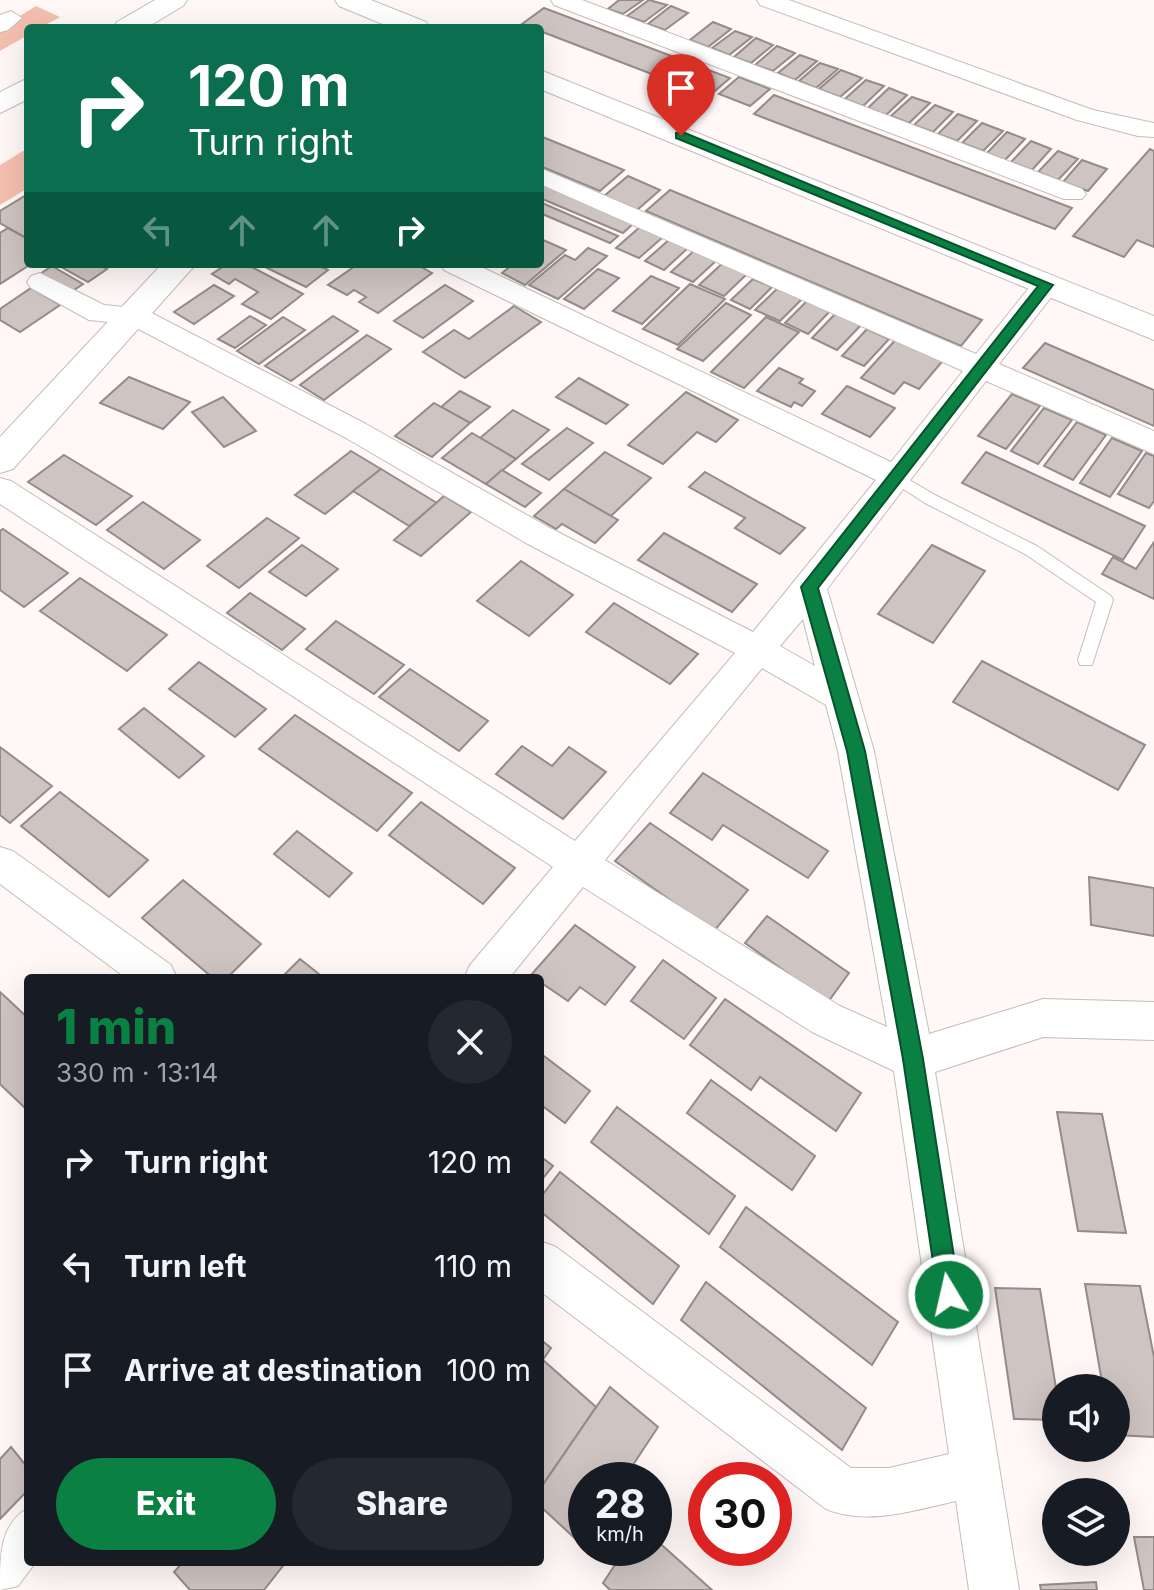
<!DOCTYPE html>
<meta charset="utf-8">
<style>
:root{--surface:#171b24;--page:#242831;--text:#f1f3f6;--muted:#9ea1a6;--accent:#0b8043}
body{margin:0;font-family:Inter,sans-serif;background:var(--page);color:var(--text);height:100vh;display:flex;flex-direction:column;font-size:30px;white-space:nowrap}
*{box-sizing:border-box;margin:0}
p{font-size:26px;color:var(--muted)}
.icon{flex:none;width:44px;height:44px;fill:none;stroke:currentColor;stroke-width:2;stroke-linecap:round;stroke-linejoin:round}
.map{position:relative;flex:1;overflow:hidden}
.sheet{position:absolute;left:24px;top:974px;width:520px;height:592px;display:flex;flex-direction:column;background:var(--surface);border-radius:8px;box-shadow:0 8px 32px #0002}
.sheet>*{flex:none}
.hud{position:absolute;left:24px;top:24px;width:520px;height:244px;border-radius:8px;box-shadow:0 8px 32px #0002;background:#0b6e4f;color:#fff;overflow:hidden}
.buttons{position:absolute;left:1042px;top:1374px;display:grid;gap:16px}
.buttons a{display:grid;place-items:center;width:88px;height:88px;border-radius:50%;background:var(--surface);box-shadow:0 8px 32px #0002;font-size:40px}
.speed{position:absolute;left:568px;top:1462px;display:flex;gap:16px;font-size:40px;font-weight:700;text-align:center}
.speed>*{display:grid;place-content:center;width:104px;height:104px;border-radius:50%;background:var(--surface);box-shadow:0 8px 32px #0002;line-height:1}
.speed small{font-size:20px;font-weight:400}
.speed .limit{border:12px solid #d22;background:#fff;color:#111}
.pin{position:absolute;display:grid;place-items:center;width:68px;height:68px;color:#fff;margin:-82px -34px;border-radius:50% 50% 50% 0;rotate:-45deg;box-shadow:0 0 8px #0007}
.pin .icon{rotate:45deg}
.me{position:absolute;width:88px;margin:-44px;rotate:351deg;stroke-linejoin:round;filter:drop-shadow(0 0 6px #0008)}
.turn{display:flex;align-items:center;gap:28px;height:168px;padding:0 32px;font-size:36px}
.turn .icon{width:104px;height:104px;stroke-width:2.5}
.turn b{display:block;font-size:56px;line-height:68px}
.lanes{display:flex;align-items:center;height:76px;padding:0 32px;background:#0003;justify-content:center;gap:40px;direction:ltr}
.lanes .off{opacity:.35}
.round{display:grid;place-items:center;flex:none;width:84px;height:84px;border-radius:42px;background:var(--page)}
.head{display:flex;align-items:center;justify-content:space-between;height:136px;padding:0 32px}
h1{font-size:48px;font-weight:800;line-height:60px;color:var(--accent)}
.action{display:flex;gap:16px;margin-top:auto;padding:16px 32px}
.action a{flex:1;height:92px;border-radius:48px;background:var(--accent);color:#fff;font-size:32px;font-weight:800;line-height:92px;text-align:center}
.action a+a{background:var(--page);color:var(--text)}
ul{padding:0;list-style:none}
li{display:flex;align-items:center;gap:24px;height:104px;padding:0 32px}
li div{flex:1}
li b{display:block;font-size:30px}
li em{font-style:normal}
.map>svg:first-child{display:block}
</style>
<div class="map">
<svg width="1154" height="1590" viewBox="0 0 1154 1590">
<rect width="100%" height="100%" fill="#fff8f6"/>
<g fill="#f5bfaf">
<polygon points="36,6 60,17 40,28 28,28 28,35 0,51 0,28"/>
<polygon points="28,148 28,188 0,205 0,165"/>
</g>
<g fill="#cec4c1" stroke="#958b88" stroke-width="2">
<polygon points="619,0 643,0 623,14 608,9"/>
<polygon points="649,0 667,5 644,22 627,16"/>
<polygon points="671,6 688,13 665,30 648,24"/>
<polygon points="544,8 730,78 709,96 540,31 540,28 522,24"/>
<polygon points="713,22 731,29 708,47 690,40"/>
<polygon points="735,31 752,37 729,55 712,48"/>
<polygon points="756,38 773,45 751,63 734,57"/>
<polygon points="777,46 795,53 773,71 755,65"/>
<polygon points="800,55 817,61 795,80 778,73"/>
<polygon points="820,63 838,69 816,88 799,81"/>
<polygon points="841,70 862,78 840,97 819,89"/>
<polygon points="739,77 770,89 750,106 719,94"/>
<polygon points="866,80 884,86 863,106 845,99"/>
<polygon points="889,88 907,95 886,115 868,108"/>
<polygon points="774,95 1072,208 1055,229 754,114"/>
<polygon points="912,97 930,103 909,123 891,116"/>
<polygon points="935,105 953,112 933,132 914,125"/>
<polygon points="958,114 977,121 957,141 938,134"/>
<polygon points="982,123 1003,131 983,151 962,143"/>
<polygon points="1007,132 1025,139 1005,160 987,153"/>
<polygon points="540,136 624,170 600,191 540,166"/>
<polygon points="1031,141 1051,149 1032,170 1011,162"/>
<polygon points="1150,149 1154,151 1154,247 1137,240 1124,257 1073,236"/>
<polygon points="1058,151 1078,159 1058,180 1038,172"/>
<polygon points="1082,160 1107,169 1088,191 1063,182"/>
<polygon points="628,176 660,190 637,210 604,196"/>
<polygon points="540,183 634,223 623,233 540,198"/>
<polygon points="670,190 982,320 961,346 646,211"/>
<polygon points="28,194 28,239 0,223 0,211"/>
<polygon points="540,202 618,236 610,243 540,213"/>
<polygon points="640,227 663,237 639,258 616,248"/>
<polygon points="8,228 28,239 28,264 31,264 0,284 0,233"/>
<polygon points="670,239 689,247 664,270 645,261"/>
<polygon points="543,240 566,250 525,285 502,273 513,264 540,264"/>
<polygon points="588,248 607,256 558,299 529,285 565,255 575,260"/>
<polygon points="696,249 718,259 693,282 671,272"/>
<polygon points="725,261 749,272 724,296 699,285"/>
<polygon points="56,264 98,264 107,269 88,282"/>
<polygon points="227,264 246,264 303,294 271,319 242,304 258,292 235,279 229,284 212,274"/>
<polygon points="259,264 315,264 328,270 306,287"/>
<polygon points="358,264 416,264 432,273 378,313 359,302 366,297 354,290 347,295 328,285"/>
<polygon points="52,266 83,284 71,292 40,274"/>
<polygon points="598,269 619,278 584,309 564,299"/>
<polygon points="651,276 679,288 642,324 613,311"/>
<polygon points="753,279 772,287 750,309 731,300"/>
<polygon points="690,284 725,299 678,345 643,329"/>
<polygon points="214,285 234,296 194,324 174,312"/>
<polygon points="445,285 473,301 423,338 394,321"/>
<polygon points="779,287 803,298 780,321 755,310"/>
<polygon points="31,288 60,305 20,332 0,320 0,309"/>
<polygon points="808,300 831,310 808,334 785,323"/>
<polygon points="726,303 751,315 703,361 677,349"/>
<polygon points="514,306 541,322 465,378 423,352 454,330 469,339"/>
<polygon points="838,311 864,322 837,350 812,338"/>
<polygon points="250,316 266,325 235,348 218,339"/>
<polygon points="333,316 358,331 291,381 265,366"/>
<polygon points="283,317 305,330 259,364 237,351"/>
<polygon points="766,317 799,332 744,388 711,372"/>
<polygon points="867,329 889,339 864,366 842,356"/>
<polygon points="367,335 391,349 324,400 300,385"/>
<polygon points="898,337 945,358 919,389 904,382 894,394 861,378"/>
<polygon points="1045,343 1154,390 1154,426 1023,368"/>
<polygon points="779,368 803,379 799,383 815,391 802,406 794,402 791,407 757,391"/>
<polygon points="129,377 190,402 163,429 100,403"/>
<polygon points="579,378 628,405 606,424 556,397"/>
<polygon points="847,386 895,408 870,437 822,414"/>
<polygon points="460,391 490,407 470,423 441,407"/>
<polygon points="686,392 738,420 716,442 697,432 663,464 628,445"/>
<polygon points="1012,394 1040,406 1006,449 978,436"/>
<polygon points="223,397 256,431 224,447 192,412"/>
<polygon points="434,403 470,423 432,457 395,436"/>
<polygon points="1044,408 1072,420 1038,464 1011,451"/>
<polygon points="513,410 549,430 516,459 480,438"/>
<polygon points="1077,422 1106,435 1073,480 1044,466"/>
<polygon points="567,428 593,443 549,480 522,464"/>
<polygon points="472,433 516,459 486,484 442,458"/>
<polygon points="1112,438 1142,451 1110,497 1080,483"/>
<polygon points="351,451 381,469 325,514 295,495"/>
<polygon points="605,452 651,478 611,516 564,489"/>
<polygon points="986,452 1145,526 1123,560 962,483"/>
<polygon points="1146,453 1154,456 1154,501 1149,508 1118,494"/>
<polygon points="64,455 132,496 96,525 28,482"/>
<polygon points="381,469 437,503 409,526 353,491"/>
<polygon points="502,470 541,493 525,507 486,484"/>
<polygon points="705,472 805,528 780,554 735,528 745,518 689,487"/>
<polygon points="564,489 611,516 618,520 595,543 562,524 556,529 534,516"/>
<polygon points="444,496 471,512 421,556 394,540"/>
<polygon points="143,502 200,540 164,569 107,530"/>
<polygon points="267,518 299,538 239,588 207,566"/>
<polygon points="3,529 68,573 24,607 0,590 0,531"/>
<polygon points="664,533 757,584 732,612 638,560"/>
<polygon points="1154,542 1154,599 1102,574 1113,557 1136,569"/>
<polygon points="302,545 338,569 306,596 269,572"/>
<polygon points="932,545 985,571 933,643 878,614"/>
<polygon points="521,561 573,595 529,636 477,601"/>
<polygon points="80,578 167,635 127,671 40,611"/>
<polygon points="250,593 305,629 282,650 227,613"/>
<polygon points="614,603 698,654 670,684 586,632"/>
<polygon points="336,621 404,665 374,694 306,649"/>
<polygon points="982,661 1145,745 1118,790 953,702"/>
<polygon points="199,662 266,709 235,737 169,689"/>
<polygon points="410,669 488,721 459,751 379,697"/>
<polygon points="144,708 204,756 179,778 119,729"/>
<polygon points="295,715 412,793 377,831 259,749"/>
<polygon points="522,746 552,766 569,747 606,772 563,819 496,774"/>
<polygon points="0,747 52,786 10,823 0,815"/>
<polygon points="703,773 828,851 808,878 723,825 712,840 670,813"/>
<polygon points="60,792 148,860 109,897 21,826"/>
<polygon points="421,802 515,868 483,904 389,835"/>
<polygon points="650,823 748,890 714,931 615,861"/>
<polygon points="297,831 352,873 329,897 274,854"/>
<polygon points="1089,877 1154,888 1154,936 1091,925"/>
<polygon points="183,880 261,944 227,978 213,978 142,918"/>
<polygon points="767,916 849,973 828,1002 745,943"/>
<polygon points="575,925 635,967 605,1005 580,987 568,1001 540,982 540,978 531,975"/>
<polygon points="300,959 324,978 281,978"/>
<polygon points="663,960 716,998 684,1039 631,1001"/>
<polygon points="0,992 28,1018 28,1111 0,1084"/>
<polygon points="725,999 861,1093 836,1131 760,1077 751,1090 690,1045"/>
<polygon points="540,1053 590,1091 565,1123 540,1104"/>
<polygon points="711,1080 815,1156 792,1190 687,1113"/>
<polygon points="617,1107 735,1196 709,1234 591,1142"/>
<polygon points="1057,1112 1102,1114 1126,1233 1078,1231"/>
<polygon points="540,1156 553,1166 540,1182"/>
<polygon points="560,1172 679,1266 653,1304 540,1211 540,1198"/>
<polygon points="746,1207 898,1322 872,1365 720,1247"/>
<polygon points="706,1282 866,1408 842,1450 681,1320"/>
<polygon points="1085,1284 1140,1286 1154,1357 1154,1437 1116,1435 1116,1388 1103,1388"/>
<polygon points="995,1288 1040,1289 1056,1388 1056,1420 1014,1419"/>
<polygon points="540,1339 551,1348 540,1364"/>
<polygon points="543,1360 596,1407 540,1489 540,1364"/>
<polygon points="610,1387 658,1427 623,1480 586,1480 586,1536 581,1544 540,1506 540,1489"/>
<polygon points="11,1447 28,1468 28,1490 0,1519 0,1459"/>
<polygon points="1134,1537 1154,1537 1154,1590 1144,1590"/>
<polygon points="654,1538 712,1590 610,1590 603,1583 626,1548 654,1548"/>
<polygon points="183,1562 286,1562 264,1590 190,1590 174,1572"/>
<polygon points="1096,1582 1097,1590 1041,1590 1040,1585"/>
</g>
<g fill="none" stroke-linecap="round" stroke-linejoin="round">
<defs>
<polygon id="service" points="896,472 935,495 1037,546 1111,596 1113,600 1092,665 1080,665 1078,660 1096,602 1025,554 925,503 891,481 891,473"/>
<g id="minor">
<polygon points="551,0 582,0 1082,189 1086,194 1082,199 1064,199 554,5"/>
<polygon points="757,0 789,0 1093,110 1154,123 1154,137 1138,136 1077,120 760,5"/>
<polygon points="11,11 22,18 8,30 0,32 0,15"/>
<path d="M540 168 976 354 1036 279 1046 276 1056 279 1059 285 1056 291 999 364 1154 431V454L986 381 827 589 874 751 929 1034 1043 999 1154 1002V1040L1043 1037 935 1072 1019 1590H969L956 1501C914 1510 868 1526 826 1509L540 1291V1241L556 1247 851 1468H889L949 1454 894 1071 812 1032 583 887 509 978H464L470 965 553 867 0 504V478L11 481 575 841 735 653 526 543 346 438 129 324 89 320 31 288 27 282 31 276 40 273 104 305 144 309 366 424 548 527 753 632 876 480 444 270 440 264H475L891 462 963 371 540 184ZM803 619 815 666 780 646ZM762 668 826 705 838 751 887 1027 840 1006 605 860Z"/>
<polygon points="0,847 13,851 171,965 177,978 126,978 0,884"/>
<path d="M28 1508V1562H36L18 1586 0 1590C0 1553 0 1525 28 1508Z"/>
</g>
<g id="tertiary">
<polygon points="155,0 187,0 183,6 146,28 113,28 117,22"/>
<polygon points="28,78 28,99 0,113 0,92"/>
<polygon points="162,264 196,264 13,469 0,473 0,437"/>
</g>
<g id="secondary">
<polygon points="335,0 371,0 426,22 430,28 392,28 339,6"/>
<polygon points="540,70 1154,316 1154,340 540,89"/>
</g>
</defs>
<use href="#service" stroke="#c7bcb9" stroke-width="2"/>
<use href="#minor" stroke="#c7bcb9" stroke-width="2"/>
<use href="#tertiary" stroke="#c7bcb9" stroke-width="2"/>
<use href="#secondary" stroke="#c7bcb9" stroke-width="2"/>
<use href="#service" fill="#fff" fill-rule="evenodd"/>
<use href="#minor" fill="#fff" fill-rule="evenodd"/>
<use href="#tertiary" fill="#fff" fill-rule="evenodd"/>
<use href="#secondary" fill="#fff" fill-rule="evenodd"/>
</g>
<polygon fill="#0b8043" stroke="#07532c" stroke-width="2" points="676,133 685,133 1053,285 818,588 865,751 923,1059 960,1295 957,1303 949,1306 941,1303 938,1295 903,1059 847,751 801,587 1038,286 676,138"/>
</svg>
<div class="buttons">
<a><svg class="icon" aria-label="sound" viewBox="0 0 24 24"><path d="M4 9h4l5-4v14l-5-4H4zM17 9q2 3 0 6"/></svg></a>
<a><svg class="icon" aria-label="layers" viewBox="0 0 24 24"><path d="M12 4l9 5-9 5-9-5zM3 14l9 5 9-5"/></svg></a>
</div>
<div class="speed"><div>28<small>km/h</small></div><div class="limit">30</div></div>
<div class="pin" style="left:681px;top:136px;background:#d93025"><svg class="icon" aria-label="arrive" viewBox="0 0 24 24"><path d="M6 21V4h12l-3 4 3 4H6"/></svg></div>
<svg class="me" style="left:949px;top:1295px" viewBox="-20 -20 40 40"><circle r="17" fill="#0b8043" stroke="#fff" stroke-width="3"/><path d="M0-11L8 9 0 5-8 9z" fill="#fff"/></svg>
<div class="hud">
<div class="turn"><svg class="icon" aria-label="right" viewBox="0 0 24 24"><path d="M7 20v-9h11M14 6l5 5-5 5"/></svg><div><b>120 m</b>Turn right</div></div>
<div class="lanes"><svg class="icon off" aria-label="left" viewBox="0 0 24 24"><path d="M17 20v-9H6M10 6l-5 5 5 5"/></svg><svg class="icon off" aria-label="ahead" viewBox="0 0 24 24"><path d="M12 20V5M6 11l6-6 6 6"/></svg><svg class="icon off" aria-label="ahead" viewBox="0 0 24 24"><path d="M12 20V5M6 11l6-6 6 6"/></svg><svg class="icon" aria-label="right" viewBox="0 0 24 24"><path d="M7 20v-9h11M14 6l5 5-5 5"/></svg></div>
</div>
<section class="sheet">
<div class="head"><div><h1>1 min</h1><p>330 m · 13:14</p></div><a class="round"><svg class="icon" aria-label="close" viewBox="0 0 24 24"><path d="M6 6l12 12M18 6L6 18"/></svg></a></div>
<ul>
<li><svg class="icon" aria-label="right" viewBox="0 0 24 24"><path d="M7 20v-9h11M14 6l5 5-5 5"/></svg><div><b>Turn right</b></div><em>120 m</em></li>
<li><svg class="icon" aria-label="left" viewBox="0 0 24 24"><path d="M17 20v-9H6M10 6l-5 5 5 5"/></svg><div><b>Turn left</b></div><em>110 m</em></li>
<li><svg class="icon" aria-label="arrive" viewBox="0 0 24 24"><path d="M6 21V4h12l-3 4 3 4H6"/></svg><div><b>Arrive at destination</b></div><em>100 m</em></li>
</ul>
<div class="action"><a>Exit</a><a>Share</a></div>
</section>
</div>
